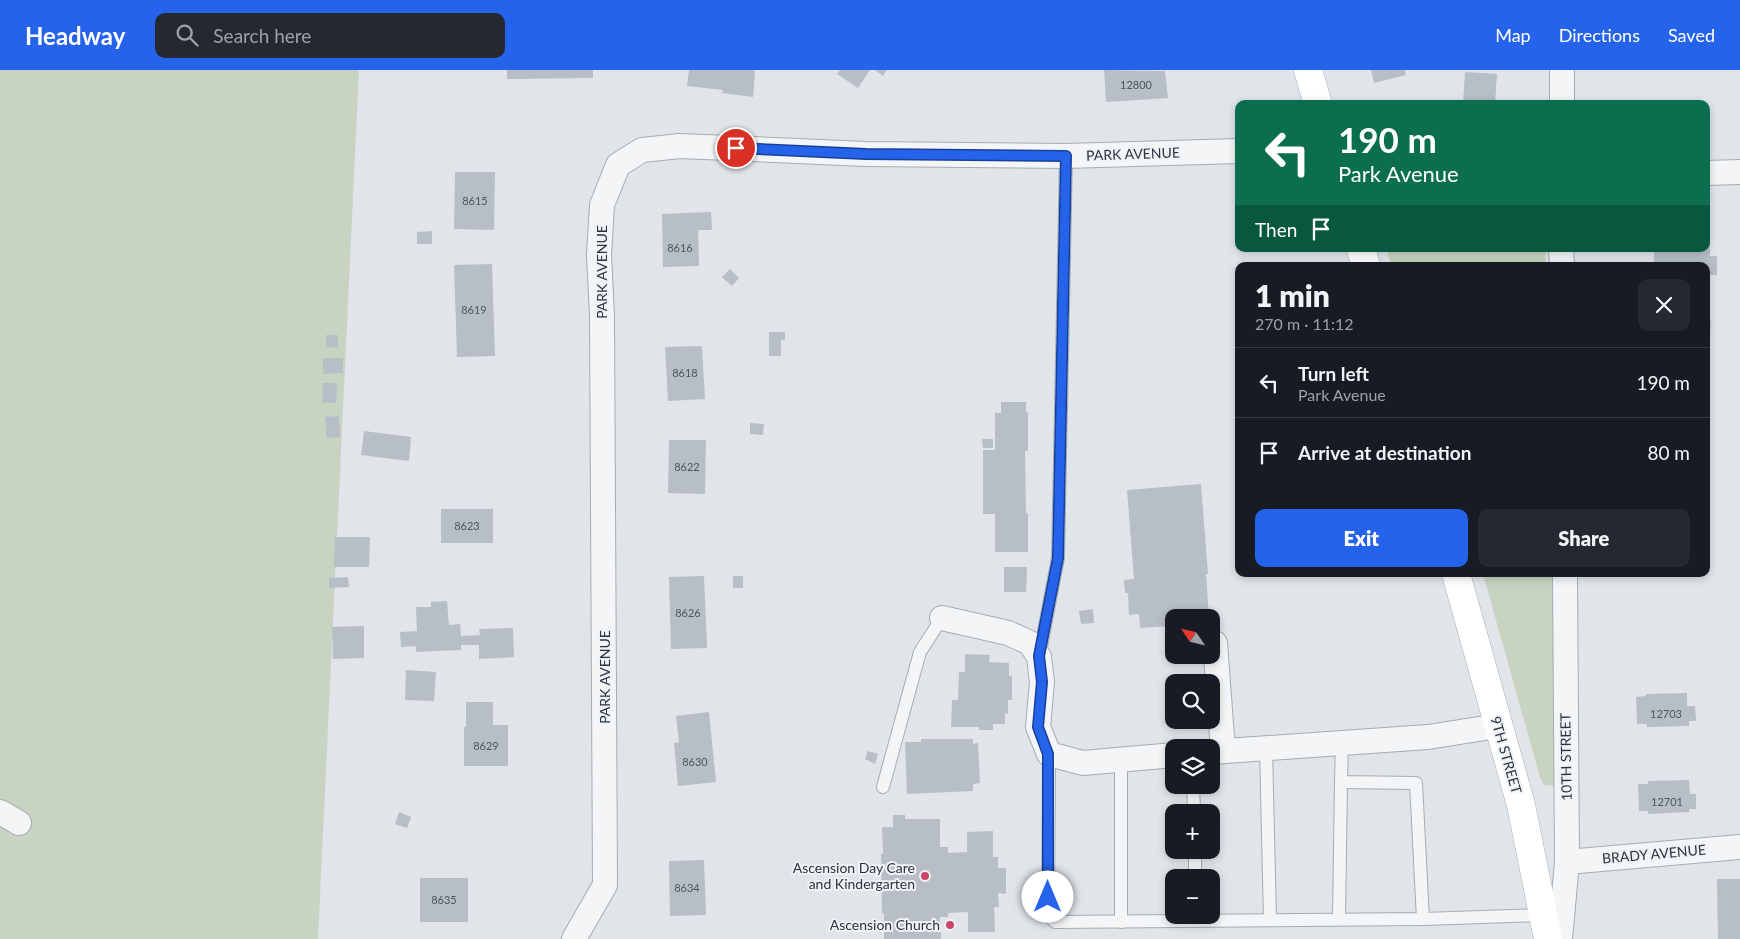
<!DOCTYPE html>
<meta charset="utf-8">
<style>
:root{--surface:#171b24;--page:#242831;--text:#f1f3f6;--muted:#9ea1a6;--line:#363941;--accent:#2563eb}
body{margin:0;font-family:Lato,sans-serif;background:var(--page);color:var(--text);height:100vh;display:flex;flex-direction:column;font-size:19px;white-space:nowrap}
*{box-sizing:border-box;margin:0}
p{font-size:16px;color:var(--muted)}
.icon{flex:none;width:28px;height:28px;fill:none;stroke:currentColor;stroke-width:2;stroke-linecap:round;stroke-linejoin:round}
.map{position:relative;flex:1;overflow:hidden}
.drawer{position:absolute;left:1235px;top:192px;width:475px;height:315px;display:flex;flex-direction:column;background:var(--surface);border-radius:10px;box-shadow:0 2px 8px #0003}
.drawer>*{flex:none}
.banner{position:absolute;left:1235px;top:30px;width:475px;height:152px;border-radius:10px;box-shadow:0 2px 8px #0003;background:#0b6e4f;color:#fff;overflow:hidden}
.needle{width:32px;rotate:305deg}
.fabs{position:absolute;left:1165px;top:539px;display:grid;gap:10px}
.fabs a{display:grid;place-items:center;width:55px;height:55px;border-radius:10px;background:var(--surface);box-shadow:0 2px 8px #0003;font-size:25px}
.pin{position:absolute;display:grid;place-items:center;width:42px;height:42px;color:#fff;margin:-21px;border:2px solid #fff;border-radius:50%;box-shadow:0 1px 5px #0007}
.me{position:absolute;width:55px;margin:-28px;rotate:0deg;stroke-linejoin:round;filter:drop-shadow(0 0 4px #0008)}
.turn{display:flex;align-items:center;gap:18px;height:105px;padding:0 20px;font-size:22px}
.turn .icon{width:65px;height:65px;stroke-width:2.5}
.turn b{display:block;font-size:35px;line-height:42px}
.then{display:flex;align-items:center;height:48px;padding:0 20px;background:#0003;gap:10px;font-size:19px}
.round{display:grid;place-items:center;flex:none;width:52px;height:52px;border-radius:10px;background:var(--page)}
.headline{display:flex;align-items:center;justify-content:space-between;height:85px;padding:0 20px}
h1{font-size:30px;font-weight:800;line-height:38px}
.cta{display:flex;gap:10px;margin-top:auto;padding:10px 20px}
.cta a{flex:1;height:58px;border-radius:10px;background:var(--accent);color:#fff;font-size:20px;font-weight:800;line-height:58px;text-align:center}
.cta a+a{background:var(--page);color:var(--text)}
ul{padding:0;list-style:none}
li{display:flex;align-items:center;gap:15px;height:70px;padding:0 20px;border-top:1px solid var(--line)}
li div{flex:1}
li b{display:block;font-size:19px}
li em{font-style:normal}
header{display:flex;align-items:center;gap:30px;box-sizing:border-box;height:70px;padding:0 25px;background:var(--accent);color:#fff}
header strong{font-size:24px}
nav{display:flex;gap:28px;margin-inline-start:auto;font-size:18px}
.search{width:350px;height:45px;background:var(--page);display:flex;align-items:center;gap:12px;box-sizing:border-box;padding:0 18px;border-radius:10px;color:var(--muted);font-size:19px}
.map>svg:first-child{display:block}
</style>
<header>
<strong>Headway</strong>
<div class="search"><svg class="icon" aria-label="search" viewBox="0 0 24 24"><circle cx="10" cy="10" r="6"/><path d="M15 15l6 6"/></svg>Search here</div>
<nav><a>Map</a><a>Directions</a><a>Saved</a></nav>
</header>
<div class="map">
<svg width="1740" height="869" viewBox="0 0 1740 869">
<rect width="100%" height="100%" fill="#e0e5e9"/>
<g fill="#c8d3c1">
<polygon points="0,0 359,0 318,869 0,869"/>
<polygon points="1386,179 1545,179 1546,196 1392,196"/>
<polygon points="1483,504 1552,504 1557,698 1557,712 1553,716 1544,715 1540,707"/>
</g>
<g fill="#b7bec6">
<polygon points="507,0 593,0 593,8 507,9"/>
<polygon points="689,0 755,0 753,27 722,23 723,20 687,16"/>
<polygon points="840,0 870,0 858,18 837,4"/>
<polygon points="875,0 887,0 883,6"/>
<polygon points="1104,0 1165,1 1168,28 1106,32"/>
<polygon points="1371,0 1405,0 1406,5 1374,13"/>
<polygon points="1465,2 1497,4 1495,34 1463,34"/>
<polygon points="455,102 495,102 494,160 454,159"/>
<polygon points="711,142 712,160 698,160 699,196 663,197 662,144"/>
<polygon points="432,161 432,174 417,174 417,162"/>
<polygon points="1706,171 1710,171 1710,186 1717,186 1717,205 1706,205 1706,196 1654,196 1654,179 1706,179"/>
<polygon points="492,194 495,286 457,287 454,195"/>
<polygon points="730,199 739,208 732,216 722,207"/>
<rect x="1706" y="229" width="3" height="12"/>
<polygon points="1706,250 1711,251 1710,266 1706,265"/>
<polygon points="769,262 785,262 785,270 781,270 781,286 769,286"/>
<polygon points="326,265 338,265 338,278 326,277"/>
<polygon points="702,276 705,329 668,331 665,277"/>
<polygon points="323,288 343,288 343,303 323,304"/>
<polygon points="323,313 337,313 336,333 322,332"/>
<polygon points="1001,332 1026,332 1026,342 1028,342 1028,381 1025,381 1026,443 1028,443 1028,482 995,482 995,444 983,444 983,380 995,380 995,343 1001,343"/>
<polygon points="339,346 340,367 327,368 325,347"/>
<polygon points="750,353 764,354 763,365 750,364"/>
<polygon points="364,361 411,367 409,391 361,385"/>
<polygon points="982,369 993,369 993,378 983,378"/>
<polygon points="669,370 706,370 705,424 668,423"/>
<polygon points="1201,414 1208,504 1206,504 1209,548 1174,548 1174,562 1171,563 1170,556 1140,558 1139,544 1129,545 1128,523 1125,523 1124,510 1134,509 1127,420"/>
<rect x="441" y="439" width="52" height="34"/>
<polygon points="335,467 370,467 369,497 334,497"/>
<polygon points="1004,497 1027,497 1026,522 1004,522"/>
<polygon points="704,506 707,578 671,579 669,507"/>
<rect x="733" y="506" width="10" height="12"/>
<polygon points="348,507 349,517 329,518 329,508"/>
<polygon points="447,531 449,555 460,554 461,566 480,565 479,559 513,558 514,587 479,589 479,575 461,575 461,580 416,582 416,576 401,577 400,562 417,561 416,537 431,537 431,532"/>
<polygon points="1093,539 1094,553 1081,554 1079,541"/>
<polygon points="364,556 364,588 333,589 332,557"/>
<polygon points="965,584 990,585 989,592 1009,593 1009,606 1012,606 1012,630 1008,630 1008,644 1005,643 1005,654 993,654 993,660 979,660 979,657 951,657 952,630 958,630 959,602 965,602"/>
<polygon points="406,600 436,602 434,631 405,630"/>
<polygon points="1687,623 1687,636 1695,636 1696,651 1689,651 1689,656 1647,657 1647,654 1637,654 1636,627 1646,626 1646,624"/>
<polygon points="466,632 493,632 493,655 508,655 508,696 464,696 464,657 466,657"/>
<polygon points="709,642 716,712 678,716 674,673 679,672 676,646"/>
<polygon points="921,669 973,669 973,674 978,673 980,713 973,714 973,721 907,724 905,672 921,672"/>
<polygon points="868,681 878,684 875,694 865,689"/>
<polygon points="1689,710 1690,724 1696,724 1696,739 1689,739 1689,742 1648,744 1648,741 1639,741 1638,714 1648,714 1648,711"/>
<polygon points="399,742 411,747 407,758 395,754"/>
<polygon points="893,745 905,745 905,749 940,749 940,777 948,777 948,783 967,782 967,762 993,761 993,787 998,787 998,798 1006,798 1006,824 998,823 999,837 994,837 995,862 968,862 968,842 948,843 948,847 940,847 941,869 884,869 884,843 882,843 881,784 883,784 882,757 893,757"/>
<polygon points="704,790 706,845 670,846 669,791"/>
<rect x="420" y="808" width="48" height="44"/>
<polygon points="1717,809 1740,809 1740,869 1718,869"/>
</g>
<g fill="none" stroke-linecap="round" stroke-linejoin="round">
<defs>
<g id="service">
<polyline points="1039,587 1058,488 1066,86"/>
<polyline points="1342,673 1341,712 1416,713 1423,849"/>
<polyline points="1266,678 1270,850"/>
<polyline points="1049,684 1048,845 1055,852 1423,849 1543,845"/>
<polyline points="1121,689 1121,852"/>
<polyline points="1193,715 1194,742"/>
<polyline points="883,717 920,582 942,548"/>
<polyline points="1195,780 1195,808"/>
<polyline points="1339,849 1341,712"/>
</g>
<g id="minor">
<polyline points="1562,34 1562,0"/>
<polyline points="1706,103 1740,102"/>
<polyline points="1561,179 1562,196"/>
<polyline points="942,548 1008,563 1030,573 1039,587 1042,612 1038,657 1049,684 1083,693 1174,685"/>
<polyline points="1215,573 1223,681"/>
<polyline points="1211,682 1428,667 1498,656"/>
<polyline points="0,742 19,753"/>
<polyline points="1567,792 1740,777"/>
<polyline points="574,869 605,815 602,245 599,185 602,135 618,95 642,80 680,76 866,84 1066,86 1239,81"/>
<polyline points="1560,869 1567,792 1565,504"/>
</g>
<g id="secondary">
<polyline points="1308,0 1318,34"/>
<polyline points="1361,179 1366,196"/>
<polyline points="1456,504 1521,735 1548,869"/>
</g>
</defs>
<use href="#service" stroke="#a5acb3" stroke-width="14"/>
<use href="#minor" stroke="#a5acb3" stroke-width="26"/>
<use href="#secondary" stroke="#a5acb3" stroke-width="29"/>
<use href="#service" stroke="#f3f5f7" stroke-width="12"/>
<use href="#minor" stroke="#f3f5f7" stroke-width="24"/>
<use href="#secondary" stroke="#fff" stroke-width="28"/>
</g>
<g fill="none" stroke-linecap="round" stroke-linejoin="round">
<defs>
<polyline id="route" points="736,78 866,84 1066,86 1058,488 1039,586 1042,612 1038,657 1048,684 1048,827"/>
</defs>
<use href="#route" stroke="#184099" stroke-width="12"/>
<use href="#route" stroke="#2563eb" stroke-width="9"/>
</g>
<g fill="#cc466b" stroke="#f0f3f6" stroke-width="2">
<circle cx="925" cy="806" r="5"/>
<circle cx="950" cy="855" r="5"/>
</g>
<g text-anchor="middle" stroke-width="4" stroke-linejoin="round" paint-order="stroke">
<g font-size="11" fill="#4c5662">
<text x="1136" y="19">12800</text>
<text x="475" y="135">8615</text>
<text x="680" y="182">8616</text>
<text x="474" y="244">8619</text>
<text x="685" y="307">8618</text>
<text x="687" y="401">8622</text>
<text x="467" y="460">8623</text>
<text x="688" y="547">8626</text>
<text x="1666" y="648">12703</text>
<text x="486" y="680">8629</text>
<text x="695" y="696">8630</text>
<text x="1667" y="736">12701</text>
<text x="687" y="822">8634</text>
<text x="444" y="834">8635</text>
</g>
<g font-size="14" fill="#293440" stroke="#f0f3f6">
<text transform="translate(1133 84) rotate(-2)" y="5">PARK AVENUE</text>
<text transform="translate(602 202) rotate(-90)" y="5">PARK AVENUE</text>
<text transform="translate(605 607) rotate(-90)" y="5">PARK AVENUE</text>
<text transform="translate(1506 685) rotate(74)" y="5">9TH STREET</text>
<text transform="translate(1566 687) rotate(-91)" y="5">10TH STREET</text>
<text transform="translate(1654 784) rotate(-5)" y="5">BRADY AVENUE</text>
</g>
<g font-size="14" fill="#293440" stroke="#f0f3f6" text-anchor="end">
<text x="915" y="803">Ascension Day Care<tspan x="915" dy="16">and Kindergarten</tspan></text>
<text x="940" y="860">Ascension Church</text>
</g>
</g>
</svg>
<div class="fabs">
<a><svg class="needle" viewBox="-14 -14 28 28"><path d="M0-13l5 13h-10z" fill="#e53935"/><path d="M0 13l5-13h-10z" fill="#9ea1a6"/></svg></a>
<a><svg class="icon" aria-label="search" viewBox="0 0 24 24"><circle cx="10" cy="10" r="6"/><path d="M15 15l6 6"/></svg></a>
<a><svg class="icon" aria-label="layers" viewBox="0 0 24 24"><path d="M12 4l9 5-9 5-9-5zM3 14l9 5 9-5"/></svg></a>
<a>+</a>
<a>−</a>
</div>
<div class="pin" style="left:736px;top:78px;background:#d93025"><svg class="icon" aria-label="arrive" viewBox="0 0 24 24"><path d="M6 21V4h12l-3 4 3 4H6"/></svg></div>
<svg class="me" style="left:1048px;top:827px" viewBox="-20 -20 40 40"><circle r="19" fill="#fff"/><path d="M0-13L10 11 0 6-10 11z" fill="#2563eb"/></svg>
<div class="banner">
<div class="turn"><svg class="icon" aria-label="left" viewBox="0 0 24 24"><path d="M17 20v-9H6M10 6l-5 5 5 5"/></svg><div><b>190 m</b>Park Avenue</div></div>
<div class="then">Then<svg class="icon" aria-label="arrive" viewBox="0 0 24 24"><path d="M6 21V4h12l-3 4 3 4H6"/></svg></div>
</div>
<section class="drawer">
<div class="headline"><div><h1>1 min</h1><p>270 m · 11:12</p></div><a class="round"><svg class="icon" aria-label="close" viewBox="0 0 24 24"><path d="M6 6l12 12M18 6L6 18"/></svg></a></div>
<ul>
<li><svg class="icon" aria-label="left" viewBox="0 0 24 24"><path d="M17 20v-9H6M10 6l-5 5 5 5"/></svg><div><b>Turn left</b><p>Park Avenue</p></div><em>190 m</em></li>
<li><svg class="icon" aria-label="arrive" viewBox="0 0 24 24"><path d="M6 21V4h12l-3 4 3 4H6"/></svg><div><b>Arrive at destination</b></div><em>80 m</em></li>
</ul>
<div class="cta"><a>Exit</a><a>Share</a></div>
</section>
</div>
